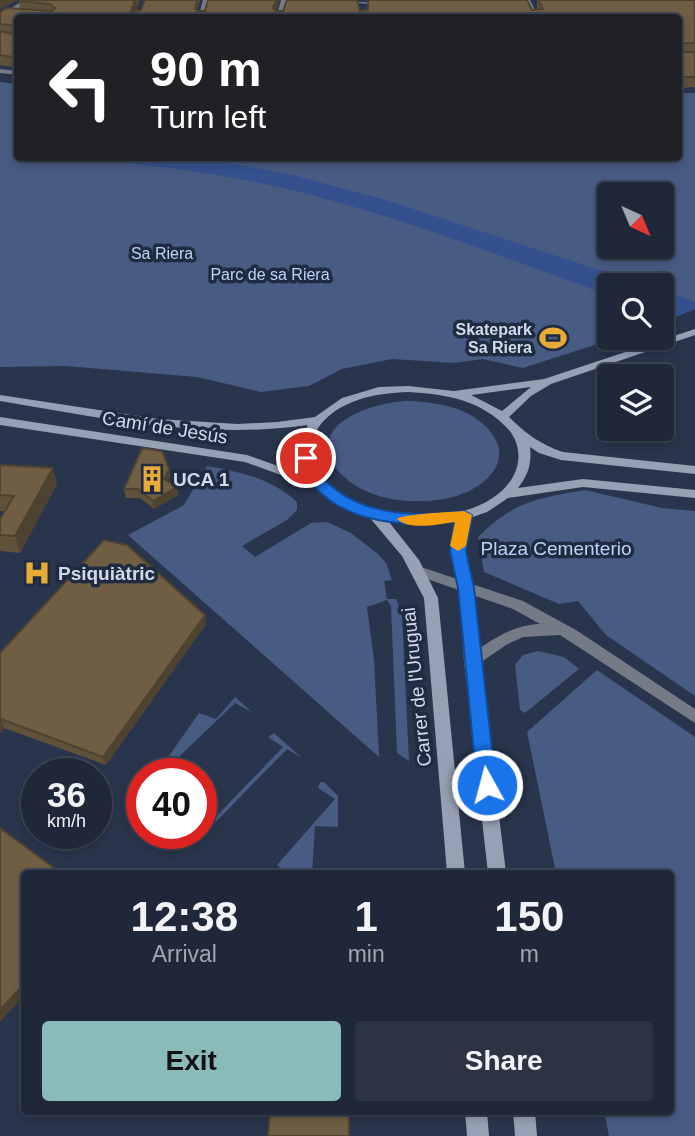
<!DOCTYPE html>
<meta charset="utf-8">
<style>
:root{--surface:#1f2839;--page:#2c3444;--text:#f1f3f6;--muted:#a1a6ae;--line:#3c4453;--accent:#8bbbb9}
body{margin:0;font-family:Helvetica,sans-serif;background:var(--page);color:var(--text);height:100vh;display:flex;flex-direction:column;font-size:26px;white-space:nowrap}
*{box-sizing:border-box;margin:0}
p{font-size:23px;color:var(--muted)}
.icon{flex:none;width:38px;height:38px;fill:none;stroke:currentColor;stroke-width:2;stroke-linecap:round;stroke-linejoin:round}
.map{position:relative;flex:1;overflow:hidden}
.sheet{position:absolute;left:21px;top:870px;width:653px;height:245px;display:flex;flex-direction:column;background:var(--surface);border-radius:7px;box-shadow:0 4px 10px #0003,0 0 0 2px var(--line)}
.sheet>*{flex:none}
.guide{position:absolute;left:14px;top:14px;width:668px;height:147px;border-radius:7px;box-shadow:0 4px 10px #0003,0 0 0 2px var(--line);background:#202124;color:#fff;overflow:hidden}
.needle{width:46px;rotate:136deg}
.tools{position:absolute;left:597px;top:182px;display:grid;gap:14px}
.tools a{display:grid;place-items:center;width:77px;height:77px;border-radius:7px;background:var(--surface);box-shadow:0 4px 10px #0003,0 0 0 2px var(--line);font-size:35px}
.speed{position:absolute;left:21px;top:758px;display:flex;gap:14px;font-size:35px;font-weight:700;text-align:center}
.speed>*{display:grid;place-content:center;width:91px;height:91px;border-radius:50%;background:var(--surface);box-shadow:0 4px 10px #0003,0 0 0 2px var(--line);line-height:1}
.speed small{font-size:18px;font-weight:400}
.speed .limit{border:10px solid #d22;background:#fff;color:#111}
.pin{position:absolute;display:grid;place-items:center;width:60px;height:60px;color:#fff;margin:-30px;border:4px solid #fff;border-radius:50%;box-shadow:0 2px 7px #0007}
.me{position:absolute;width:77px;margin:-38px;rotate:353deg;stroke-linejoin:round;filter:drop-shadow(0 0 5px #0008)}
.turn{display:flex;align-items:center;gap:24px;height:147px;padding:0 21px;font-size:32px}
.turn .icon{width:91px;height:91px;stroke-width:2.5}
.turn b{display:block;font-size:49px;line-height:60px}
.eta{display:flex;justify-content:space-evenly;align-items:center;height:119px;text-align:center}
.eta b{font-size:42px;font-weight:700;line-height:49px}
.cta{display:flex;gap:14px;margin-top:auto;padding:14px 21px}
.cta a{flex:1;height:80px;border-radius:7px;background:var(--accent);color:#111;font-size:28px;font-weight:700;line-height:80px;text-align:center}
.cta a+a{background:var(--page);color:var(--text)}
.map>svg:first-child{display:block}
</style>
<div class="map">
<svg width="695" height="1136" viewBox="0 0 695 1136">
<rect width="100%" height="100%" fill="#29354c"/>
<g fill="#485b83" fill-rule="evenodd">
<path d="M0 82 17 84 18 158H679V93H695V309L662 322V285H609V338H616L523 368 483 359 455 363 392 359 342 369 309 386 261 392 197 377 66 366 0 367ZM609 194H662V247H609Z"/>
<path d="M408 401C433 402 464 406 483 424 523 460 481 493 444 499 408 505 365 500 339 472 335 467 329 461 328 454 322 416 381 402 408 401Z"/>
<path d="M207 466C240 472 271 478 297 502V510L287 520 242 546 255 557 311 523 327 522 351 533 378 554 386 563 392 580 384 581 387 599H396L402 615 409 761 397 753 391 606 387 600 367 607 374 660 379 757 128 535 184 505Z"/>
<path d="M585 490 662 508 695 511V696L606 635 578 601 559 604 484 572 478 537C513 502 537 498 585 490Z"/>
<polygon points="538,651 564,657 579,669 525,713 520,710 515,665 523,655"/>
<polygon points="597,670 695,737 695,1136 609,1136 604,1111 670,1111 670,873 556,873 527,732"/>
<polygon points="235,697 253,713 235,703 162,773 157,773 199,713 216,719"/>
<polygon points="274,733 302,758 287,749 209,829 206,827 283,747 268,737"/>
<polygon points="320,782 324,782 338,796 338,827 315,826 312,873 286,873 277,865 335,799 318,788"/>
</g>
<g fill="#34518e">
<path d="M31 158H201L293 175 389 201 645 285H609V295C510 260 412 221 311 195 220 171 125 160 31 158Z"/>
<polygon points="662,291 695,302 695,309 672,318 662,314"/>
</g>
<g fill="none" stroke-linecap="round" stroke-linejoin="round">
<g fill="#747a86" fill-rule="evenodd">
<polygon points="24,0 31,0 0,20 0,15"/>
<polygon points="203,0 209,0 204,18 198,18"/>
<polygon points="281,0 287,0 282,18 276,18"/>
<polygon points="310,0 389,3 386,5"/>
<polygon points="524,0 530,0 539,18 533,18"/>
<polygon points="0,69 18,71 18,75 0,73"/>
<path d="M421 567 523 601 576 630 695 709V723L560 635 523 637 506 645 477 665H467L464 661 467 657C490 641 511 625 540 624L513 609 416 575 414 572 416 569Z"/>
</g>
<g fill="#97a1b4" fill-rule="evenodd">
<path d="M695 329V335L551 384 531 396 509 417C525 433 541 445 563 452L695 466V474L561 460 539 453 530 447C532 464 528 475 518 488L583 479 695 490V498L583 487 508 498 487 512 470 518 465 551 473 588 480 661 506 873H488L464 661 459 588 451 551 456 521 428 525 389 522 419 560 438 598 465 873H447L424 598 402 556 370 518 345 509 317 488 245 462 0 425V417L247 455 309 477C297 459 297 442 308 425 204 440 102 418 0 401V395L158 419 238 424 277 422 315 417 342 398 379 387 408 386 454 391 544 379ZM531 387 502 411 471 395ZM408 392C446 394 482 400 509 430 518 441 521 456 516 470 492 536 335 530 314 464 310 449 311 436 321 424 342 399 377 393 408 392Z"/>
<polygon points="465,1111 487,1111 489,1136 467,1136"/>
<polygon points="513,1111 535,1111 537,1136 515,1136"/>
</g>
</g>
<g fill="#5f513a">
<polygon points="20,0 140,0 136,10 141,10 145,0 200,0 197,11 205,11 208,0 279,0 276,11 532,10 537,9 537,0 695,0 695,87 682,88 679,83 679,18 18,18 18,68 0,65 0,12 20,9 19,1"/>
<polygon points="0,465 57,484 20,553 0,551 0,519 5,511 0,511"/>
<polygon points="169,469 170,477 168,481 177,487 178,495 154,509 140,498 126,498 124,489"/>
<polygon points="206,624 106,765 4,728 0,733 0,653"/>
</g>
<g fill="#4e4230">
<polygon points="0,0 18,0 0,9"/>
<polygon points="135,0 140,0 133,18 131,11"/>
<polygon points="197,0 200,0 195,17 195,8"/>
<polygon points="276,0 279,0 273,17 273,8"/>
<polygon points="53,468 57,484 20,553 15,536"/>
<polygon points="169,469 170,477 166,487 164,479"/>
<polygon points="177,487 178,495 154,509 153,501"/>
<polygon points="205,615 206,624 106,765 103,757"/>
<polygon points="1,719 4,728 0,733 0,721"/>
<polygon points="24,984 24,996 0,1022 0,1010"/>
</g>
<g fill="#6f5e44" stroke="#4e4230" stroke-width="2">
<polygon points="20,0 135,0 131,11 141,10 145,0 197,0 195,8 197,11 205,11 208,0 276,0 273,8 276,11 283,11 287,0 357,0 360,11 368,10 368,0 527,0 532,10 543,9 538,0 695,0 695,43 681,43 679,52 695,52 695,77 684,77 679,69 679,18 18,18 18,26 0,24 0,12 7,8 52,11 55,8 50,4 19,1"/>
<polygon points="0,31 16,35 18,33 18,58 0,55"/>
<polygon points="142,448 162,451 169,469 164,479 177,487 153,501 138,489 124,489"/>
<polygon points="0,465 53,468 15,536 0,535 0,519 14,496 0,495"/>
<polygon points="104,540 127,545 205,615 103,757 1,719 0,721 0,653"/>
<polygon points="0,828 61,873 24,873 24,984 0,1010"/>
<polygon points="270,1111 349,1111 349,1136 268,1136"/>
</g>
<path fill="#1a73e8" stroke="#114b97" stroke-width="2" d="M306 454 311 456C316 464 321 476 328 483 364 517 419 517 464 511L472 515 466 551 474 588 496 785 494 791 487 793 480 791 477 785 458 588 450 551 455 521C411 528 347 524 315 487 308 479 304 468 299 458Z"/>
<path fill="#f59e0b" d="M464 511 472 515 466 546 458 551 450 546 455 522C439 524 410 531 397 519 402 514 451 512 464 511Z"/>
<defs>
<symbol id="stadium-bare" viewBox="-9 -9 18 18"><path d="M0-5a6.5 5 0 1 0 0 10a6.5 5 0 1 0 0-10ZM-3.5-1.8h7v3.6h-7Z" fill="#e9ab38" stroke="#1f2b41" stroke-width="2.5" paint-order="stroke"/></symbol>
<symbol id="building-bare" viewBox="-9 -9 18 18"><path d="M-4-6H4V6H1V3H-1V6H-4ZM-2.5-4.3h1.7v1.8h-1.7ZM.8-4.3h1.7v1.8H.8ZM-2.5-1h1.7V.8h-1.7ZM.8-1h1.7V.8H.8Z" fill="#e9ab38" stroke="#1f2b41" stroke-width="2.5" paint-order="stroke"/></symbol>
<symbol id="hospital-bare" viewBox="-9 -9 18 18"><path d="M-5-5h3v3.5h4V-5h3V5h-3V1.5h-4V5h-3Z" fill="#e9ab38" stroke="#1f2b41" stroke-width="2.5" paint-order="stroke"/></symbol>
</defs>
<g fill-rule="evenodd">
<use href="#stadium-bare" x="534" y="319" width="38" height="38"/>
<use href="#building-bare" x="133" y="460" width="38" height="38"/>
<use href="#hospital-bare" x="18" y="554" width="38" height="38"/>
</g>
<g text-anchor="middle" stroke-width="7" stroke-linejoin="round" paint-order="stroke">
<g font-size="16" fill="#bfd2f6" stroke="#1f2b41">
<text x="162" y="259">Sa Riera</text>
<text x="270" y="280">Parc de sa Riera</text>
</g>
<g font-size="16" font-weight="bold" fill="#d2dae9" stroke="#1f2b41" text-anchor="end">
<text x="532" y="335">Skatepark<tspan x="532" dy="18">Sa Riera</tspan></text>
</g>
<g font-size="19" fill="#d2dae9" stroke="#1f2b41">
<text transform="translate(165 427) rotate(9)" y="7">Camí de Jesús</text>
<text transform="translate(416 687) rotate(-96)" y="7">Carrer de l'Uruguai</text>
</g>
<g font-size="19" font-weight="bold" fill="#d2dae9" stroke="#1f2b41" text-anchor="start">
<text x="173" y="486">UCA 1</text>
<text x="58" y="580">Psiquiàtric</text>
</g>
<g font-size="19" fill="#bfd2f6" stroke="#1f2b41">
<text x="556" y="555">Plaza Cementerio</text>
</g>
</g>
</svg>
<div class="tools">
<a><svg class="needle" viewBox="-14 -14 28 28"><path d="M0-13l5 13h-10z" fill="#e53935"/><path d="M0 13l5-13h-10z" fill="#a1a6ae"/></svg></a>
<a><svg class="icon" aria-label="search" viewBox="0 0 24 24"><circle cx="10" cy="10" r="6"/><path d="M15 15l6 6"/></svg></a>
<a><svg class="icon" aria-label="layers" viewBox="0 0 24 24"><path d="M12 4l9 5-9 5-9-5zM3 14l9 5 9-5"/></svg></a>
</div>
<div class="speed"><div>36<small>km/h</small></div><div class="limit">40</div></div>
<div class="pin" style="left:306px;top:458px;background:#d93025"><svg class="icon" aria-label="arrive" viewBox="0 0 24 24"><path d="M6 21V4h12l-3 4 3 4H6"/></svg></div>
<svg class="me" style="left:487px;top:785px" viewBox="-20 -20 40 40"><circle r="17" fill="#1a73e8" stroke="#fff" stroke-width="3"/><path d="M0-11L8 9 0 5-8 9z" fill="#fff"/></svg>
<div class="guide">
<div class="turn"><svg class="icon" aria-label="left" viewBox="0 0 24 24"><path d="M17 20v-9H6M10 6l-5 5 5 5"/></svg><div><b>90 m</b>Turn left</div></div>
</div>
<section class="sheet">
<div class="eta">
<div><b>12:38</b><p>Arrival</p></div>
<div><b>1</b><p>min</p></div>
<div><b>150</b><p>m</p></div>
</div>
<div class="cta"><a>Exit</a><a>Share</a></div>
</section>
</div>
